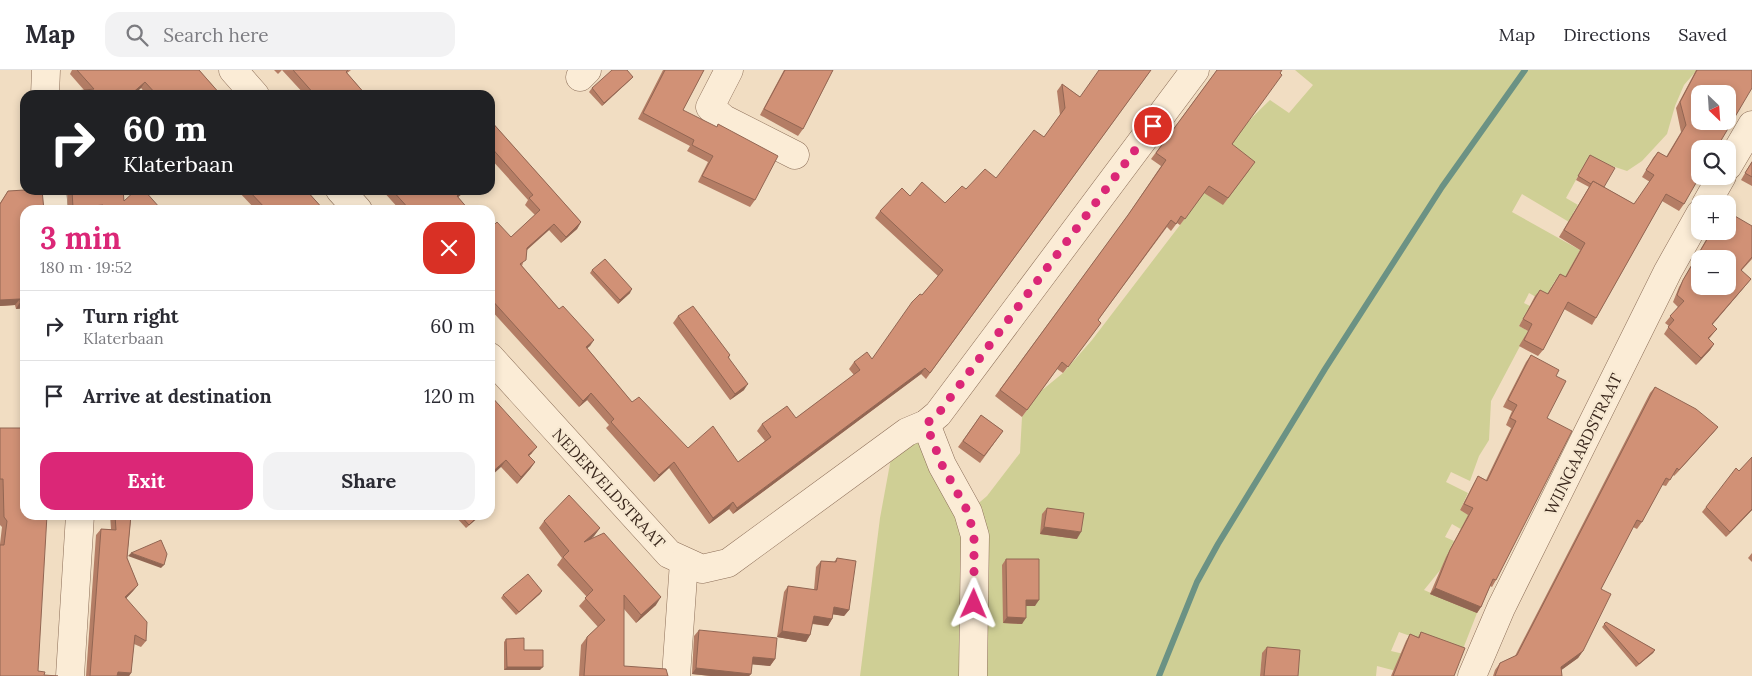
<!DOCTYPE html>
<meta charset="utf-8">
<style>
:root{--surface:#fff;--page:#f2f2f3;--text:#2b2b33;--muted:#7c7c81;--line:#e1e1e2;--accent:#db2777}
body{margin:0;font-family:Lora,serif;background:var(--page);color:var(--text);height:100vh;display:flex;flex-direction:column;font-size:19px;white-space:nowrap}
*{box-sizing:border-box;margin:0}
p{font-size:16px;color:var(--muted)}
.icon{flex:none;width:28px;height:28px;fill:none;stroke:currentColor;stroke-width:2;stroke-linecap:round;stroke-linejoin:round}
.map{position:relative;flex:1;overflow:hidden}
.drawer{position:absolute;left:20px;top:135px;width:475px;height:315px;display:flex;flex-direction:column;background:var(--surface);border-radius:15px;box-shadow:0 2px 8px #0003}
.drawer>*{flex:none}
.hud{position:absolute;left:20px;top:20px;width:475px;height:105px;border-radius:15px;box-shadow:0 2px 8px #0003;background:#202124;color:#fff;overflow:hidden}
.needle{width:32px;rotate:155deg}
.controls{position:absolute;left:1691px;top:15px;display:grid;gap:10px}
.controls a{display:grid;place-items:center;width:45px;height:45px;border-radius:10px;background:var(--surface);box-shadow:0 2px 8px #0003;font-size:25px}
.pin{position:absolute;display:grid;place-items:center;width:42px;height:42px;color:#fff;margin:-21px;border:2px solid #fff;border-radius:50%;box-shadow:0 1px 5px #0007}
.me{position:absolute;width:55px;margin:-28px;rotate:1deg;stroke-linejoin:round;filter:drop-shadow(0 0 4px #0008)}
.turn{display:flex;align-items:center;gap:18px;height:105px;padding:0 20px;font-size:22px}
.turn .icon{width:65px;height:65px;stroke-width:2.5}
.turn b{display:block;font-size:35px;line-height:42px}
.round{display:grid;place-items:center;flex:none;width:52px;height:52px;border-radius:15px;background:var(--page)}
.overview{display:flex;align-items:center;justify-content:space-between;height:85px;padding:0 20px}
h1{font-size:30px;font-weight:700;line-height:38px;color:var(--accent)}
.button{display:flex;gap:10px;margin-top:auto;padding:10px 20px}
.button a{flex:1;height:58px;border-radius:15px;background:var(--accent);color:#fff;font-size:20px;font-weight:700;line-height:58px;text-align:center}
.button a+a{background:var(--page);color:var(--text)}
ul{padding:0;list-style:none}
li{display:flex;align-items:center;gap:15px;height:70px;padding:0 20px;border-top:1px solid var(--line)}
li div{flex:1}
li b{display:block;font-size:19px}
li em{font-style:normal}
header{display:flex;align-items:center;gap:30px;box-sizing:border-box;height:70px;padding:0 25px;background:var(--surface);border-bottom:1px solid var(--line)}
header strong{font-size:24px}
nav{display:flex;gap:28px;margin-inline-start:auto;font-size:18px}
.search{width:350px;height:45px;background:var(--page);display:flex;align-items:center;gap:12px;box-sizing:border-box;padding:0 18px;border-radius:15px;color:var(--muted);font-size:19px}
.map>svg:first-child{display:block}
</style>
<header>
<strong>Map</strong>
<div class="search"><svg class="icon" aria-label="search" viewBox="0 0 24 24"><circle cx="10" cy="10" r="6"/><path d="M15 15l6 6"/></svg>Search here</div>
<nav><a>Map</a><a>Directions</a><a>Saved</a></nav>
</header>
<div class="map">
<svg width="1752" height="606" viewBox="0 0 1752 606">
<rect width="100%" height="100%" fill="#f1ddc2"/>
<path fill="#cfcf95" d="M1295 0H1697L1684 15 1675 36 1667 64 1642 91 1627 101 1588 88 1566 128 1578 135 1573 143 1596 168 1522 124 1512 142 1580 180 1571 197 1611 221 1555 211 1543 231 1529 223 1524 233 1530 236 1519 256 1528 261 1491 331 1489 370 1479 386 1470 411 1451 402 1446 412 1468 423 1460 440 1479 451 1471 465 1452 454 1445 467 1454 471 1450 488 1424 520 1477 543 1461 584 1399 562 1391 581 1408 585 1400 602 1377 596 1376 606H1293L1262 583 1260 606H860L880 448 894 372 926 354 968 442 987 426 1020 383 1022 347 1041 321 1063 303 1092 270 1180 155C1192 139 1197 121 1208 104 1225 78 1247 51 1270 30L1289 43 1313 15Z"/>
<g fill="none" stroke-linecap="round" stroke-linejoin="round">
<polyline stroke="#6b9284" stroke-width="6" points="1159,606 1197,512 1218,474 1325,299 1442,117 1525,0"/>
<defs>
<g id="minor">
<polyline points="233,0 255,25"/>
<polyline points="729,0 710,37 724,49 795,85"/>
<polyline points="580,7 587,0"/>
<polyline points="45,25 46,0"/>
<polyline points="1728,96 1752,55"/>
<polyline points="52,120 54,140"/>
<polyline points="340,120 358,140"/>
<polyline points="1706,134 1722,106"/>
<polyline points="490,287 669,484 702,499 728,493 907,362 926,354 938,344 1195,0"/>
<polyline points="926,354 942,395 968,442 975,466 973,606"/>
<polyline points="70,606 80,445"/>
<polyline points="676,606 684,492"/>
<polyline points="1472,606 1501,538 1668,201 1700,144"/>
</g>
</defs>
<use href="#minor" stroke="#8c6e58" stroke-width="29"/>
<use href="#minor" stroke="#fbecd6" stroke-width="28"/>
</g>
<g fill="#b47d65">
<polygon points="72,0 199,0 221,25 147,25 141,18 133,25 65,25 67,22 84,20 70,4"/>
<polygon points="274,0 351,0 347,3 366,25 305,25 282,0 278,4"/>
<polygon points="663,0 704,0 683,40 755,130 750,137 698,112 708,92 687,81 690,76 638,49"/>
<polygon points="784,0 833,0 803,59 798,66 760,45"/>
<polygon points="1151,0 926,309 921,304 733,444 729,439 709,454 669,398 654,412 606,358 609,355 587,330 579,337 490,239 490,159 511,167 535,145 525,135 528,130 490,88 490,50 581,152 577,159 561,173 549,160 527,180 522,196 559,239 594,270 587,278 632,332 688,378 738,392 765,371 757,361 762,354 796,348 854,305 849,299 854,292 872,289 922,225 938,206 875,148 880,141 910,126 945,133 966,119 996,108 1044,67 1060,45 1057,21 1062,14 1080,27"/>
<polygon points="1217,0 1280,3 1232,75 1250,99 1223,135 1204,123 1180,155 1177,153 1171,161 1167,157 1098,250 1101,253 1063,303 1057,299 1022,347 995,326 1126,148 1161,96 1151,89"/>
<polygon points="1696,0 1752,0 1684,134 1679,141 1662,131 1596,248 1592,255 1564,239 1543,280 1538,286 1519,276 1528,261 1519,256 1535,226 1540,220 1547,224 1560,204 1565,207 1580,180 1559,167 1589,117 1576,110 1588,88 1590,85 1604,117 1634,134 1650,112 1642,107 1653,88 1658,82 1666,87 1681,62 1676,38"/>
<polygon points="633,7 630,10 602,36 589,22 592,18"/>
<polygon points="1752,91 1752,116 1741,110"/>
<polygon points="67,120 123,120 124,131 160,138 159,140 68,140"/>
<polygon points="237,120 306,120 324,140 256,140"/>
<polygon points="382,120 465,120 458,127 469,140 400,140"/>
<polygon points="8,121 25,238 16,239 15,235 0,236 0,133"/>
<polygon points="1752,156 1752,189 1741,201 1751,209 1746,215 1712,255 1717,259 1709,269 1714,274 1710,280 1696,295 1664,264 1669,256 1665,253 1678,237 1673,232 1679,217 1711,161 1728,161"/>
<polygon points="592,200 630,223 618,234 590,203"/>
<polygon points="678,246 730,285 729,288 744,320 730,330 673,253"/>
<polygon points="1531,285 1556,306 1547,348 1496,510 1492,517 1490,516 1481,537 1477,543 1430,524 1446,487 1468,445 1460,440 1474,413 1478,406 1486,410 1511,358 1506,355 1512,341 1503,337 1526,292"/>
<polygon points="1655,317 1718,357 1713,363 1674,406 1673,405 1666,416 1662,415 1642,452 1637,459 1633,457 1601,519 1583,581 1578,588 1561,600 1562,606 1493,606 1495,600 1500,593 1515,586 1650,323"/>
<polygon points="490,325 532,383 529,386 535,392 530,399 517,414 501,397"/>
<polygon points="981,345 1003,361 980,393 958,377"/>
<polygon points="0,358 25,358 0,606 0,474 2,457 0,455"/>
<polygon points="1706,437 1752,440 1726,467 1702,442"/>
<polygon points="1047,438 1077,469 1040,464 1042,444"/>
<polygon points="110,445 161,445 160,446 131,448 127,488 138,515 133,521 126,528 146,571 141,577 134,574 131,603 129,606 86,606 96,465 101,459 111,459"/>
<polygon points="456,445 480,445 466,458 455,446"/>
<polygon points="544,451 600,458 594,466 591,469 656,535 636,553 624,539 624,596 668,606 579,606 581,575 587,567 598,557 579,536 587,527 557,495 562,488 539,458"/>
<polygon points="1752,483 1752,492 1748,488"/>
<polygon points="837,488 849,540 844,546 833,544 832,549 828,556 812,554 810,565 806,572 777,567 784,522 788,516 814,520 816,497 821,491 834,492"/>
<polygon points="1006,489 1035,536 1026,536 1022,554 1003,553 1002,495"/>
<polygon points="542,521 540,524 516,545 501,528 503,525"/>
<polygon points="1606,552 1655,580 1653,583 1636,597 1602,557"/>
<polygon points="699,560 775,589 770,596 752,594 751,604 749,606 711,606 692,604 694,566"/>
<polygon points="1421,562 1454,606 1391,606 1406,571 1410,564 1418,567"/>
<polygon points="506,569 524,580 540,600 504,600 504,572"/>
<polygon points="1267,577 1298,606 1260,606 1262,583"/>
</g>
<g fill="#926653">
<polygon points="633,7 630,10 602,36 604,33"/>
<polygon points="145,12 141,18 133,25 130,25"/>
<polygon points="463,120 465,120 462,124 452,132 457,126"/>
<polygon points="103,135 100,140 72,140 73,138"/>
<polygon points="581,152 577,159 561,173 566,167"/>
<polygon points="554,154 549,160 522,184 527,178"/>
<polygon points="1751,209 1746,215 1707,261 1712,254"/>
<polygon points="632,219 630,223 618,234 620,230"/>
<polygon points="20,229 15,235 0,236 0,230"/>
<polygon points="25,231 25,238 16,239 20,232"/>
<polygon points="594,270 590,276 581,284 586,277"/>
<polygon points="1714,274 1710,280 1696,295 1701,288"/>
<polygon points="925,298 921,304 733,444 737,438"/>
<polygon points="748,314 744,320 730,330 735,324"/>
<polygon points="591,323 587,330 579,337 583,331"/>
<polygon points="1718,357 1713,363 1674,406 1679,400"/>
<polygon points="537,377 532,383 523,391 528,385"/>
<polygon points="506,390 501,397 490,407 490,404"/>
<polygon points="535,392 530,399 517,414 521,407"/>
<polygon points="674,392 669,398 654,412 659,405"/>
<polygon points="733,432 729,439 709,454 713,448"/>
<polygon points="1752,439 1752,440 1726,467 1730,462"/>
<polygon points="129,445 161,445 160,446 127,449"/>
<polygon points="479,445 480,445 479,447 466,458"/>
<polygon points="1044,457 1081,462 1077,469 1040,464"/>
<polygon points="600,458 594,466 579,480 584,472"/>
<polygon points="131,483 164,495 161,498 128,486"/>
<polygon points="138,515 133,521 121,534 125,527"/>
<polygon points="1435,518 1481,537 1477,543 1430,524"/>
<polygon points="542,521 540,524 516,545 519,542"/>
<polygon points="661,527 656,535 636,553 641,545"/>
<polygon points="1026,530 1039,530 1035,536 1021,536"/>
<polygon points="834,537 849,540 844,546 830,544"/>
<polygon points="814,546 832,549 828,556 809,553"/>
<polygon points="1007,547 1026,548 1022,554 1003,553"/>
<polygon points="782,561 810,565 806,572 777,567"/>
<polygon points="1655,580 1653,583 1636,597 1639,594"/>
<polygon points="1583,581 1578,588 1556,604 1561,597"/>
<polygon points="753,587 775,589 770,596 748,594"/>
<polygon points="507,597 543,597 540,600 504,600"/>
<polygon points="696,598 751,604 749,606 711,606 692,604"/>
<polygon points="118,602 131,603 129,606 115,606"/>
</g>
<g fill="#d19176" stroke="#926653" fill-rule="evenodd">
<polygon points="77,0 199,0 221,25 157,25 145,12 130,25 67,25 67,22 94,19"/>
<polygon points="293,0 348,0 346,2 366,25 315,25"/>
<polygon points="612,0 627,0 633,7 604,33 592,18"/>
<polygon points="665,0 704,0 683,40 717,57 718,54 778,86 755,130 702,106 713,86 692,75 694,70 643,43"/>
<polygon points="785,0 833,0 803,59 764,39"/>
<polygon points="1099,0 1151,0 930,303 925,298 737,438 733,432 713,448 674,392 659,405 611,352 614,349 591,323 583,331 490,228 490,159 497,152 511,167 540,140 529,128 533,125 490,76 490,50 581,152 566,167 554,154 527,178 526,190 520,194 559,239 563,236 594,270 586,277 632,332 639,327 688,378 713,356 738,392 771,367 762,354 787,336 796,348 860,300 854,292 867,282 872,289 912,232 920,224 922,225 943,200 880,141 902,118 910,126 922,112 945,133 962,116 966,119 985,99 996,108 1034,60 1044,67 1065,38 1062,14 1080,27"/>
<polygon points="1217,0 1282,0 1280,3 1282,5 1232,74 1255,92 1228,128 1209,116 1185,149 1181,146 1176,154 1171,150 1098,250 1101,253 1068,297 1062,292 1027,340 1000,320 1128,145 1166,90 1156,83"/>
<path d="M1697 0H1752V18L1716 79H1700V106L1684 134 1666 124 1596 248 1568 232 1543 280 1524 270 1532 254 1523 249 1540 220 1548 224 1560 204 1566 207 1585 173 1564 160 1593 111 1634 134 1654 105 1646 100 1658 82 1667 87 1686 55 1680 32ZM1700 24H1728V51H1700Z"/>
<polygon points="1590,85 1615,98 1604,117 1593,111 1591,114 1578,106"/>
<polygon points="1752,92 1752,107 1745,103"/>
<polygon points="25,120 42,120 44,140 25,140 25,231 20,232 20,229 0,230 0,134 8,121"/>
<polygon points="72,120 123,120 124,131 136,120 144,120 160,138 158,140 107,140 103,135 73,138"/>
<polygon points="248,120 306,120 324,140 267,140"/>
<polygon points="392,120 463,120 457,126 469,140 410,140"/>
<path d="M1728 142 1752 156V187L1741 200 1751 209 1712 254 1717 259 1708 268 1714 274 1701 288 1668 257 1674 250 1670 246 1684 231 1677 225 1683 210 1712 161H1728ZM1700 189H1728V216H1700Z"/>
<polygon points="605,189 632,219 620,230 592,200"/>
<polygon points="693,236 730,285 728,287 748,314 735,324 678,246"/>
<polygon points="1531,285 1559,300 1556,306 1566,311 1547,348 1572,361 1496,510 1493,509 1481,537 1435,518 1450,480 1473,438 1464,434 1478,406 1487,411 1516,351 1510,348 1517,335 1508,330"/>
<polygon points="1655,317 1696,339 1718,357 1679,400 1677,398 1670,410 1666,408 1642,452 1637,450 1601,519 1611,524 1583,581 1561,597 1562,606 1495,606 1500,593 1517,585"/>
<polygon points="490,325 537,377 528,385 535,392 521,407 506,390 490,404"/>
<polygon points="981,345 1003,361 984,386 963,371"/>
<polygon points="0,358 25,358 25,445 47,445 38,601 45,602 44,605 58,606 0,606 0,475 4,475 7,451 4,447 3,409 0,409"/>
<polygon points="1752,387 1752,439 1730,462 1706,437 1736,398 1739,401"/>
<polygon points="569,425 600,458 584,472 604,463 661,527 641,545 624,525 624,596 666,599 668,606 584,606 587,567 605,550 585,528 593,520 563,487 569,481 544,451"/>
<polygon points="1047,438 1084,443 1081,462 1044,457"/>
<polygon points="115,445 131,445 127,488 138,515 125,527 147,552 146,571 135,565 131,603 118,602 117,606 90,606 101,459 116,460"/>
<polygon points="460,445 479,445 469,455"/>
<polygon points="161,470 167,484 164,495 131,483"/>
<polygon points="837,488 856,491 849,540 834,537 832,549 814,546 810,565 782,561 788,516 817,520 821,491 836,492"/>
<polygon points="1006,489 1039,489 1039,530 1026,530 1026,548 1007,547"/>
<polygon points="528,504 542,521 519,542 503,525"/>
<polygon points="1606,552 1655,580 1639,594 1604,554"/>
<polygon points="699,560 777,568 775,589 753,587 751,604 696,598"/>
<polygon points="1421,562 1465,578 1454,606 1393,606 1410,564 1419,568"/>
<polygon points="524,568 524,580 543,580 543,597 507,597 506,569"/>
<polygon points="1267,577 1300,580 1298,606 1264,606"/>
</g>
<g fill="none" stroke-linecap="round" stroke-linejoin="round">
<polyline stroke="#db2777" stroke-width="9" stroke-dasharray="0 16.2" points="974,534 974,466 968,442 942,395 926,354 938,344 1153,56"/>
</g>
<g text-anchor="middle" stroke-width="4.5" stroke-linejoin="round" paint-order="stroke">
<g font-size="16" fill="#3b281d" stroke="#f7e9d2">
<text transform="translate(1583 374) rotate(-64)" y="6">WIJNGAARDSTRAAT</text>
<text transform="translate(609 418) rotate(47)" y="6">NEDERVELDSTRAAT</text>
</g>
</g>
</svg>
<div class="controls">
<a><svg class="needle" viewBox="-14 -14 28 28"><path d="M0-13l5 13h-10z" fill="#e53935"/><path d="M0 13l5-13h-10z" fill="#7c7c81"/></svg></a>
<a><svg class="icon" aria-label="search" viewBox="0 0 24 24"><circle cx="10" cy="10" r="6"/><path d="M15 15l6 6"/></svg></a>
<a>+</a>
<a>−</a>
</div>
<div class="pin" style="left:1153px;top:56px;background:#d93025"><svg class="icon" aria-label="arrive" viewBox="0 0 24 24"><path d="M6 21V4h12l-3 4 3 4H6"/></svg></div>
<svg class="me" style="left:974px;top:534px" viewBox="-20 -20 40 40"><path d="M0-17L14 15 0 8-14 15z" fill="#db2777" stroke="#fff" stroke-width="4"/></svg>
<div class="hud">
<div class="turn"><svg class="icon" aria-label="right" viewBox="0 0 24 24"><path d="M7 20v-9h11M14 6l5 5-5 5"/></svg><div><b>60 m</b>Klaterbaan</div></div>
</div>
<section class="drawer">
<div class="overview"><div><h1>3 min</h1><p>180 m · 19:52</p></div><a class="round" style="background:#d93025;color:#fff"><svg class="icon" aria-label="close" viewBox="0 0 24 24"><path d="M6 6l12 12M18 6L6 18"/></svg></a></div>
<ul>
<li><svg class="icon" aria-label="right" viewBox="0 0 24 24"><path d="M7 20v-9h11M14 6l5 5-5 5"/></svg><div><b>Turn right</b><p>Klaterbaan</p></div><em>60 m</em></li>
<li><svg class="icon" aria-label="arrive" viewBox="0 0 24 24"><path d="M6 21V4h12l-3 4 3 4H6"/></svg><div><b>Arrive at destination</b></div><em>120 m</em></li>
</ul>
<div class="button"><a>Exit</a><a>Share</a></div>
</section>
</div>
